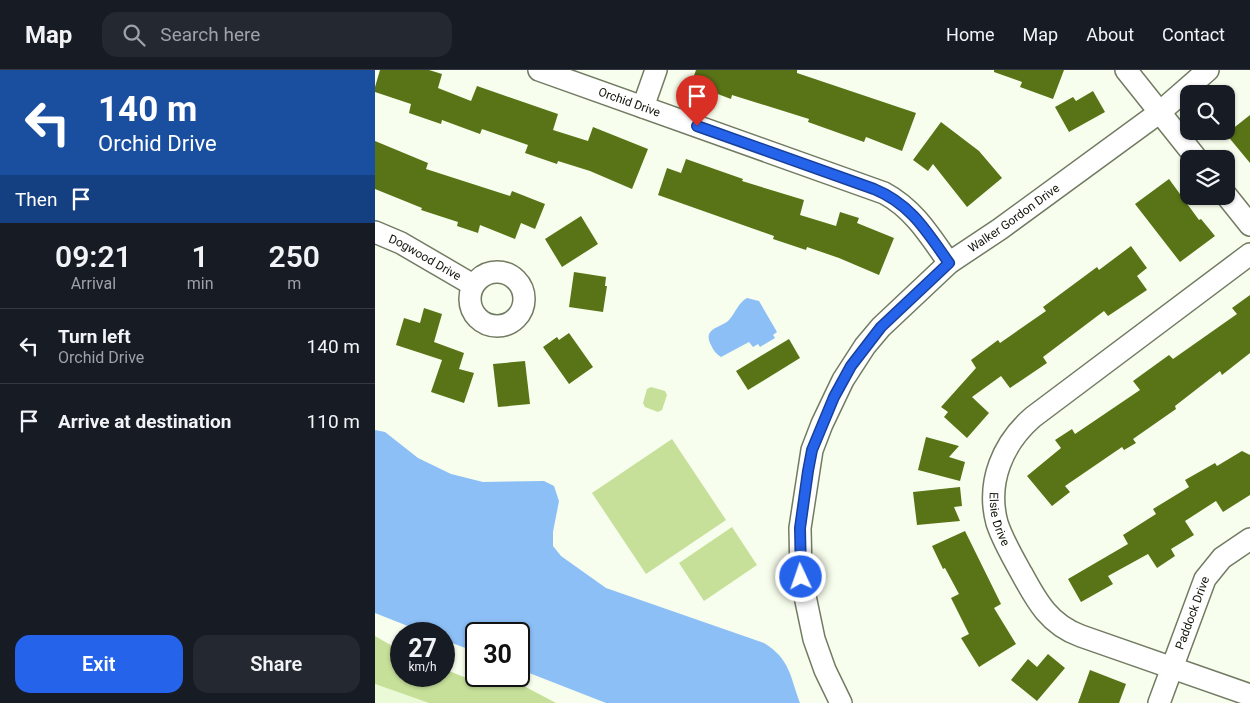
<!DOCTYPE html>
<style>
:root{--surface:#171b24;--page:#242831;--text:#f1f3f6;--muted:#9ea1a6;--line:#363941;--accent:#2563eb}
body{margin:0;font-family:Roboto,sans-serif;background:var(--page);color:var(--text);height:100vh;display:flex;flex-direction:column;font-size:19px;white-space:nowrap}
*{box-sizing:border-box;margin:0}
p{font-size:16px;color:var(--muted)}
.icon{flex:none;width:28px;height:28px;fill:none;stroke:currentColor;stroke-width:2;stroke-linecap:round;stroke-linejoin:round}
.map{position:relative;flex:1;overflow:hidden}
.drawer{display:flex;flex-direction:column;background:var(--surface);width:375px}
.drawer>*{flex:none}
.top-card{background:#1a4fa0;color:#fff;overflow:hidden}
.buttons{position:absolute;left:805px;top:15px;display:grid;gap:10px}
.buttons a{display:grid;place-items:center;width:55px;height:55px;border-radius:10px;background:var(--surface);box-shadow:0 1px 4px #0004;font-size:25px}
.speed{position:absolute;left:15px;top:552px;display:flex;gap:10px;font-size:25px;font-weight:700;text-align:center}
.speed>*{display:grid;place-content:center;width:65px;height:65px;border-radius:50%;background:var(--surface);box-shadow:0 1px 4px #0004;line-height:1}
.speed small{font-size:12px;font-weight:400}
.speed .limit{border:2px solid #111;border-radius:8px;background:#fff;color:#111}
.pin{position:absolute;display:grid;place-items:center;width:42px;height:42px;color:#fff;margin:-51px -21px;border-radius:50% 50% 50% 0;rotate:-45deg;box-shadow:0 0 5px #0007}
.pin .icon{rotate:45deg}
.me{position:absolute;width:55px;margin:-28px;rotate:357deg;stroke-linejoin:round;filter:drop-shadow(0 0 4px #0008)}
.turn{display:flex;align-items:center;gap:18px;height:105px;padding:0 15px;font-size:22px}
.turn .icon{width:65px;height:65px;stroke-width:2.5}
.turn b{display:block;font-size:35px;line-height:42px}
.then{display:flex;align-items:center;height:48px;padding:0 15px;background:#0003;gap:10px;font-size:19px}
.eta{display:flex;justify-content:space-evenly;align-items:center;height:85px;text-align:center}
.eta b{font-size:30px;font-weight:600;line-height:35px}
.cta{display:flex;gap:10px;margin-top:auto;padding:10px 15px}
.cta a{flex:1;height:58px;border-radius:15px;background:var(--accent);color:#fff;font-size:20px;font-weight:600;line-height:58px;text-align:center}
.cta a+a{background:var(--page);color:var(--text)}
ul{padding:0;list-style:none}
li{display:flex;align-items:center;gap:15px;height:75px;padding:0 15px;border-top:1px solid var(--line)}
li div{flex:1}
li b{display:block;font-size:19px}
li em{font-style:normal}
header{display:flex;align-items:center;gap:30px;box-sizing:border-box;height:70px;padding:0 25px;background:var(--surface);border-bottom:1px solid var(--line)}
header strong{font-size:24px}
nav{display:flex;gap:28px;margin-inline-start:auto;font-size:18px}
.search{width:350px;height:45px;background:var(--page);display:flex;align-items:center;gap:12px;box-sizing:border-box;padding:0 18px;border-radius:15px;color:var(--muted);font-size:19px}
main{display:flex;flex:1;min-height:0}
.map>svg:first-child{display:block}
</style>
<header>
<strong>Map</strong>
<div class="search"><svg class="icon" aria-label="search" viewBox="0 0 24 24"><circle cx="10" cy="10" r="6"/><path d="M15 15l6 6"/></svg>Search here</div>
<nav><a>Home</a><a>Map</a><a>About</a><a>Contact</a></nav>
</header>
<main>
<section class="drawer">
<div class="top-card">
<div class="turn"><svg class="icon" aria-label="left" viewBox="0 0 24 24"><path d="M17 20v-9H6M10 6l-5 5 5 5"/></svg><div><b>140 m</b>Orchid Drive</div></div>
<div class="then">Then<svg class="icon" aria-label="arrive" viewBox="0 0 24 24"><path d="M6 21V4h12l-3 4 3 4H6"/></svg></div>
</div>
<div class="eta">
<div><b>09:21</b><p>Arrival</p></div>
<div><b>1</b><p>min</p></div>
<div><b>250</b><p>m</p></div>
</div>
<ul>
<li><svg class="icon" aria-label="left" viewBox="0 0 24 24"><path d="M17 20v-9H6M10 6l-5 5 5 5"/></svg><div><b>Turn left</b><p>Orchid Drive</p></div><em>140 m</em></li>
<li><svg class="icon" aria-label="arrive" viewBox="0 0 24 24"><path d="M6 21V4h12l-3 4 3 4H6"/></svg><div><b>Arrive at destination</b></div><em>110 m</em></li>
</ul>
<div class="cta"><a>Exit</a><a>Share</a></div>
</section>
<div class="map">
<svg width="875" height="633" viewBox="0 0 875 633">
<rect width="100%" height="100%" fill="#f8feed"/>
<polygon fill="#ebfad6" points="0,614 54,633 0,633"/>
<g fill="#c6e099">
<polygon points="276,317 290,321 292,325 287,340 283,342 270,337 268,333 272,319"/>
<polygon points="297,369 351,450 271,504 217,423"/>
<polygon points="357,457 382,495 329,531 304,493"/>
<polygon points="0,566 26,581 26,606 69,606 69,599 114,617 134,606 147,615 181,633 54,633 0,614"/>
</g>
<g fill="#8cbff6">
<path d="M372 228 384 231 402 262 398 265 400 268 385 277 383 274 378 277 374 272 346 287C341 284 338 280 336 275 327 258 346 258 354 250 361 242 363 233 372 228Z"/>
<path d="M0 360 10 362 43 388 76 404 108 412 169 411 179 416 184 431 178 462V476L186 486 231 518 389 573C415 589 415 606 425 633H231L144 599V564H101V582L69 570V564H53L0 543Z"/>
</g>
<g fill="#597416">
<polygon points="5,0 54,0 67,4 63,18 96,31 102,16 183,44 178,60 213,71 218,57 273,79 257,119 215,101 183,91 182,94 150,83 153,75 107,59 105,64 67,50 66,54 34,43 36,34 0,22 0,17"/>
<polygon points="321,0 422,0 422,3 541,43 527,81 491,67 489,72 433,52 434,49 357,25 356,29 316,14"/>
<polygon points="619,0 689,0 678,29 645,17 647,12 619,2"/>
<polygon points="718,21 730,42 694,62 680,37 698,27 701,31"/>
<polygon points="875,45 875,93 851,64"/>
<polygon points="566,52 604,81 627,108 592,137 558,94 553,101 538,90"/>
<polygon points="0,71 53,93 51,99 135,126 137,121 170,134 160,159 146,153 140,169 105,155 103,163 82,156 83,152 46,140 47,138 0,119"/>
<polygon points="311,89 368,109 367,111 429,130 425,145 461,156 465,142 484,148 482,153 519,168 504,205 464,188 432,177 431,180 398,169 399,166 283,125 292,98 306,103"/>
<polygon points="794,109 824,150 826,149 840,166 805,192 760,134"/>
<polygon points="206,146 223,174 187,197 170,169"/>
<polygon points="756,176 772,198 762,206 772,220 733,246 729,241 668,287 672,293 635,318 626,306 597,327 614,343 592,368 569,347 573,342 566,337 601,298 596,290 623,270 625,273 671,241 668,237 722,197 724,200"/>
<polygon points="199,202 231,207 230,216 232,216 228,242 194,237"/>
<polygon points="875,225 875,283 847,305 845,301 800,336 801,339 758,369 761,373 749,380 747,377 690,416 695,422 677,436 652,406 686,378 680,370 697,359 700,364 765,320 758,311 794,285 798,289 862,244 857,238"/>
<polygon points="49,238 67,244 59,272 89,283 84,299 99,303 89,333 56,322 67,290 21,275 29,248 45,253"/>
<polygon points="194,263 218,297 194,314 168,277 182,267 184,270"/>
<polygon points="414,269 425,288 373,320 361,301"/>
<polygon points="150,291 155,334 123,337 118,294"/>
<polygon points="551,367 584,376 574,387 590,392 585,411 543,400"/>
<polygon points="867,381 875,385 875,425 848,442 841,431 810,451 819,465 796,479 800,486 782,498 773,484 733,506 738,514 706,532 693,509 753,474 748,465 781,444 778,439 814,417 810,410 840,393 842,396"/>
<polygon points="585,417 587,436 579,437 585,451 542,455 538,422"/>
<polygon points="590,461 626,534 619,538 641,574 604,597 586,568 594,564 576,528 584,524 570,498 568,499 557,476"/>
<polygon points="673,584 690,598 662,631 636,610 653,589 662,597"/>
<polygon points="715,600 751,614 744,633 703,633"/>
</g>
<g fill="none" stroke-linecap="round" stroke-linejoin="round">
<defs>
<g id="minor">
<path id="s1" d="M164 0 509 123C539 139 555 166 574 193"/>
<polyline points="751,0 822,89"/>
<polyline points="268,37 281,0"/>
<polyline points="851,125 875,155"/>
<path id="s2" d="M0 162 26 173 98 215"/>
<path id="s3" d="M875 184 658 347C628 373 611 412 622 453 628 471 638 488 647 504 662 532 675 555 706 566L875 625"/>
<circle cx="122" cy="229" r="27"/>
<path id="s4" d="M466 633 450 600 439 569 426 507 425 458 437 380 447 354 468 310 490 276 506 257 574 193 625 159 785 42 833 0"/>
<path id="s5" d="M784 633 830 509 847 488 875 469"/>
</g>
</defs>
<use href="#minor" stroke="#717b62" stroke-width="24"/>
<use href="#minor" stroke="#fff" stroke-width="21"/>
</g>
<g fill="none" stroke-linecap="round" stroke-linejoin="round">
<defs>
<path id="route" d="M322 56 499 119C536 134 552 162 574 193L506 257 476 296 459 327 437 380 433 401 425 458 426 507"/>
</defs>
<use href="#route" stroke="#184099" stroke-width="12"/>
<use href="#route" stroke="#2563eb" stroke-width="9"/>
</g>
<g text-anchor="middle" stroke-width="5" stroke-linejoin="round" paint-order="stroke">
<g font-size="12" fill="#10140a" stroke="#f8feed">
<text dy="4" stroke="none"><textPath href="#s1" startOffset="96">Orchid Drive</textPath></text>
<text dy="4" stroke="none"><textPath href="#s4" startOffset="575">Walker Gordon Drive</textPath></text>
<text dy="4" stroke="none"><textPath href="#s2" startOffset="56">Dogwood Drive</textPath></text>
<text dy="4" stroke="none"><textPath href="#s3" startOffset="386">Elsie Drive</textPath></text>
<text dy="4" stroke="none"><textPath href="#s5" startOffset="96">Paddock Drive</textPath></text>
</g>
</g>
</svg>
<div class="buttons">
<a><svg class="icon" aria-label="search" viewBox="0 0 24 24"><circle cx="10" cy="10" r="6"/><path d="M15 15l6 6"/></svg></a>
<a><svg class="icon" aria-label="layers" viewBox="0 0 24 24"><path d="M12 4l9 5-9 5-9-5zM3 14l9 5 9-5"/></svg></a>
</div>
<div class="speed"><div>27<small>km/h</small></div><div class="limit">30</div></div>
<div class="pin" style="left:322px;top:56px;background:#d93025"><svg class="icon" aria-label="arrive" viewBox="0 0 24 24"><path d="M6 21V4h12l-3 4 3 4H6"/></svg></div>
<svg class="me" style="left:426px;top:507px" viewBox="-20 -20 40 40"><circle r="17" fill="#2563eb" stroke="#fff" stroke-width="3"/><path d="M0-11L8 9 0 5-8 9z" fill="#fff"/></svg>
</div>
</main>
